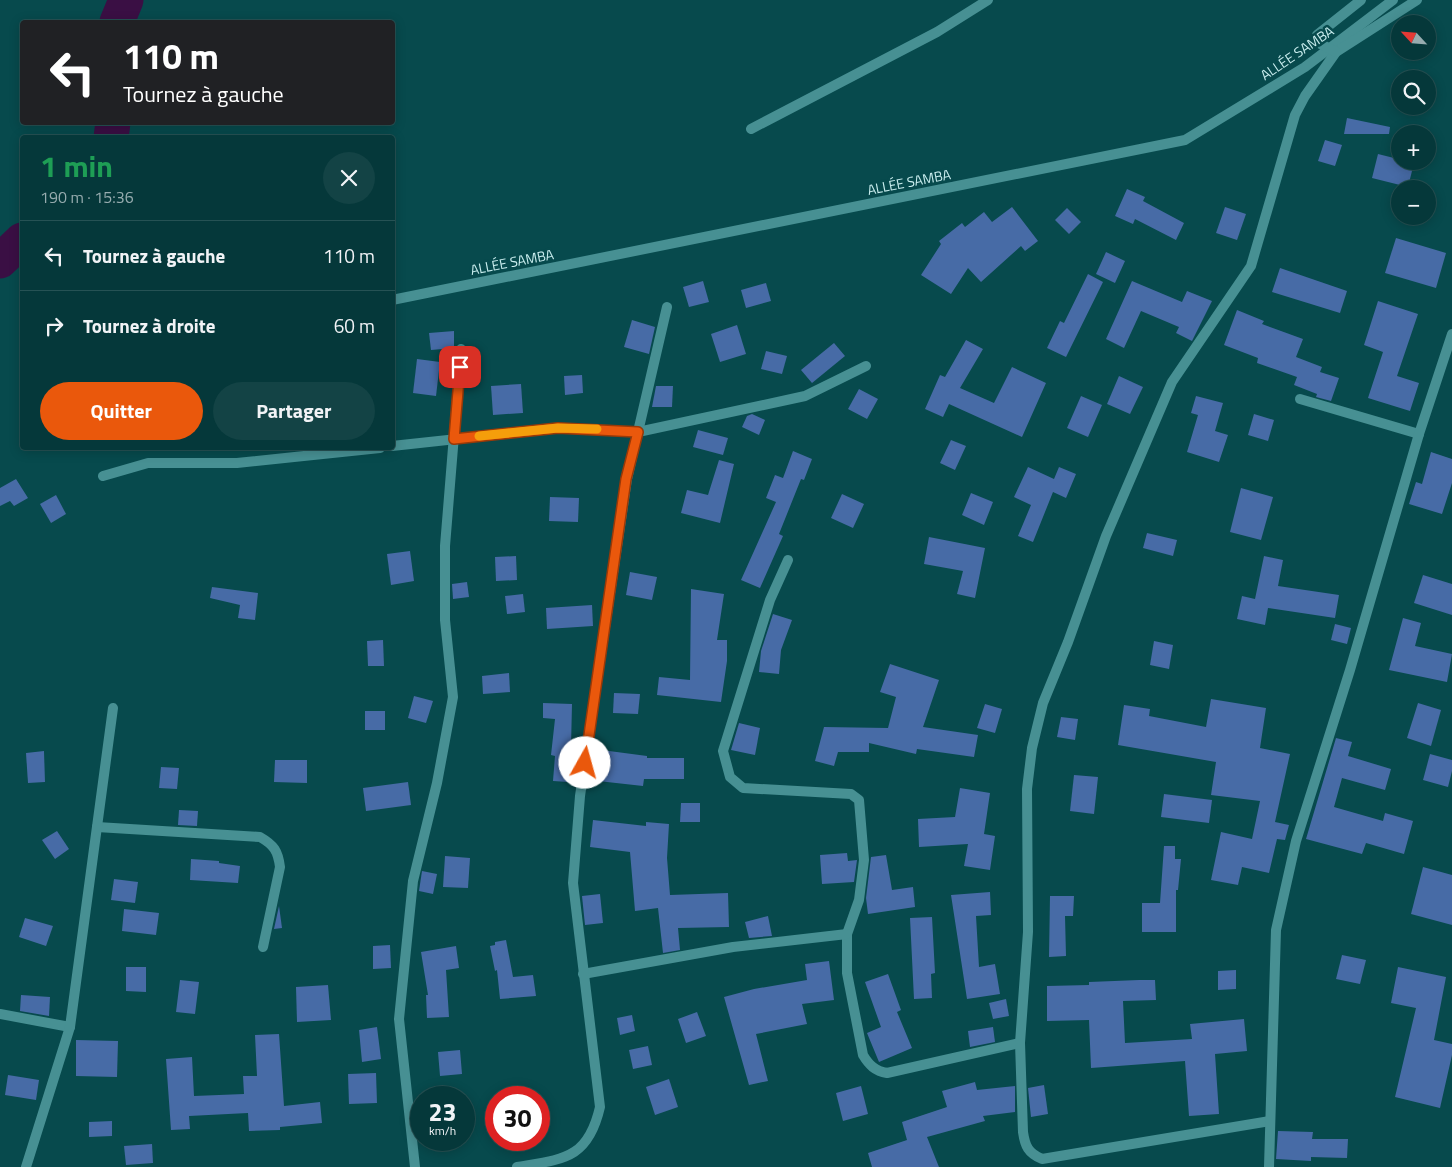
<!DOCTYPE html>
<html lang="fr">
<meta charset="utf-8">
<style>
:root{--surface:#05383a;--page:#134345;--text:#f1f3f6;--muted:#97acaf;--line:#265254;--accent:#ea580c}
body{margin:0;font-family:"Titillium Web",sans-serif;background:var(--page);color:var(--text);height:100vh;display:flex;flex-direction:column;font-size:19px;white-space:nowrap}
*{box-sizing:border-box;margin:0}
p{font-size:16px;color:var(--muted)}
.icon{flex:none;width:28px;height:28px;fill:none;stroke:currentColor;stroke-width:2;stroke-linecap:round;stroke-linejoin:round}
.map{position:relative;flex:1;overflow:hidden}
.panel{position:absolute;left:20px;top:135px;width:375px;height:315px;display:flex;flex-direction:column;background:var(--surface);border-radius:5px;box-shadow:0 2px 12px #0003,0 0 0 1px var(--line)}
.panel>*{flex:none}
.hud{position:absolute;left:20px;top:20px;width:375px;height:105px;border-radius:5px;box-shadow:0 2px 12px #0003,0 0 0 1px var(--line);background:#202124;color:#fff;overflow:hidden}
.needle{width:32px;rotate:296deg}
.tools{position:absolute;left:1391px;top:15px;display:grid;gap:10px}
.tools a{display:grid;place-items:center;width:45px;height:45px;border-radius:50%;background:var(--surface);box-shadow:0 2px 12px #0003,0 0 0 1px var(--line);font-size:25px}
.speed{position:absolute;left:410px;top:1086px;display:flex;gap:10px;font-size:25px;font-weight:700;text-align:center}
.speed>*{display:grid;place-content:center;width:65px;height:65px;border-radius:50%;background:var(--surface);box-shadow:0 2px 12px #0003,0 0 0 1px var(--line);line-height:1}
.speed small{font-size:12px;font-weight:400}
.speed .limit{border:8px solid #d22;background:#fff;color:#111}
.pin{position:absolute;display:grid;place-items:center;width:42px;height:42px;color:#fff;margin:-21px;border-radius:10px;box-shadow:0 2px 8px #0006}
.me{position:absolute;width:55px;margin:-28px;rotate:7deg;stroke-linejoin:round;filter:drop-shadow(0 0 4px #0008)}
.turn{display:flex;align-items:center;gap:18px;height:105px;padding:0 20px;font-size:22px}
.turn .icon{width:65px;height:65px;stroke-width:2.5}
.turn b{display:block;font-size:35px;line-height:42px}
.round{display:grid;place-items:center;flex:none;width:52px;height:52px;border-radius:26px;background:var(--page)}
.overview{display:flex;align-items:center;justify-content:space-between;height:85px;padding:0 20px}
h1{font-size:30px;font-weight:700;line-height:38px;color:#1e9e55}
.button{display:flex;gap:10px;margin-top:auto;padding:10px 20px}
.button a{flex:1;height:58px;border-radius:30px;background:var(--accent);color:#fff;font-size:20px;font-weight:700;line-height:58px;text-align:center}
.button a+a{background:var(--page);color:var(--text)}
ul{padding:0;list-style:none}
li{display:flex;align-items:center;gap:15px;height:70px;padding:0 20px;border-top:1px solid var(--line)}
li div{flex:1}
li b{display:block;font-size:19px}
li em{font-style:normal}
.map>svg:first-child{display:block}
</style>
<div class="map">
<svg width="1452" height="1167" viewBox="0 0 1452 1167">
<rect width="100%" height="100%" fill="#074a4d"/>
<g fill="none" stroke-linecap="round" stroke-linejoin="round">
<g stroke="#3a0f44" stroke-width="35">
<polyline points="117,22 126,0"/>
<polyline points="111,138 113,122"/>
<polyline points="0,261 22,240"/>
</g>
</g>
<g fill="#476ba6">
<polygon points="1347,118 1390,127 1389,134 1344,134"/>
<polygon points="1325,140 1342,145 1335,166 1318,161"/>
<polygon points="1378,154 1414,163 1408,187 1372,178"/>
<polygon points="1127,189 1145,197 1143,201 1184,223 1176,240 1135,219 1133,224 1115,216"/>
<polygon points="1012,207 1038,241 1025,251 1021,246 981,282 968,268 951,294 921,275 941,244 939,241 962,223 965,227 984,212 992,222"/>
<polygon points="1225,207 1246,214 1237,240 1216,233"/>
<polygon points="1067,208 1081,222 1069,234 1055,220"/>
<polygon points="1396,238 1446,253 1436,288 1385,273"/>
<polygon points="1106,252 1125,261 1115,283 1096,274"/>
<polygon points="1280,268 1347,291 1340,313 1272,292"/>
<polygon points="1088,274 1103,282 1066,357 1047,348 1060,321 1064,323"/>
<polygon points="703,281 709,302 689,307 683,287"/>
<polygon points="1132,281 1182,302 1187,291 1212,301 1192,341 1176,333 1179,327 1141,311 1124,348 1106,339"/>
<polygon points="766,283 771,301 746,308 741,290"/>
<polygon points="1378,301 1418,314 1397,376 1419,383 1410,411 1368,398 1383,352 1364,345"/>
<polygon points="1237,310 1264,321 1262,324 1303,339 1296,357 1322,367 1320,372 1339,378 1331,401 1316,397 1317,394 1294,385 1297,377 1257,363 1258,358 1224,345"/>
<polygon points="632,320 655,327 649,354 624,347"/>
<polygon points="737,325 746,354 720,362 711,334"/>
<polygon points="454,331 454,348 431,350 429,333"/>
<polygon points="966,340 983,349 960,388 994,403 1012,367 1046,383 1022,437 949,404 943,417 925,409 940,375 945,377"/>
<polygon points="834,343 845,356 812,383 801,370"/>
<polygon points="766,351 787,356 782,374 761,369"/>
<polygon points="417,359 440,362 436,396 413,393"/>
<polygon points="582,375 583,393 565,395 564,376"/>
<polygon points="1119,376 1143,387 1130,414 1107,404"/>
<polygon points="521,384 523,413 493,415 491,386"/>
<polygon points="656,386 673,386 672,407 652,407"/>
<polygon points="859,389 878,399 867,419 848,409"/>
<polygon points="1081,396 1102,405 1088,437 1067,428"/>
<polygon points="1196,396 1223,403 1215,431 1228,435 1219,462 1187,452 1198,415 1191,413"/>
<polygon points="752,414 765,420 759,435 742,427 747,416"/>
<polygon points="1254,414 1274,420 1268,441 1248,435"/>
<polygon points="698,430 728,438 723,455 693,447"/>
<polygon points="951,440 966,446 955,470 940,463"/>
<polygon points="793,451 812,459 804,480 801,479 779,534 783,536 760,588 741,580 776,502 766,498 775,475 783,478"/>
<polygon points="1431,452 1452,459 1452,483 1442,514 1409,504 1416,482 1422,484"/>
<polygon points="719,460 734,464 720,523 681,513 687,490 708,495"/>
<polygon points="1028,467 1054,479 1059,467 1076,474 1066,498 1053,492 1033,542 1018,536 1031,505 1014,497"/>
<polygon points="16,479 28,498 14,506 10,501 0,506 0,488"/>
<polygon points="1241,488 1273,497 1261,540 1230,532"/>
<polygon points="971,493 993,502 984,525 962,515"/>
<polygon points="842,494 864,504 853,528 831,518"/>
<polygon points="56,495 66,514 51,523 40,504"/>
<polygon points="550,497 579,498 578,522 549,521"/>
<polygon points="1147,533 1177,540 1173,556 1143,548"/>
<polygon points="929,537 985,548 975,598 957,594 963,571 924,564"/>
<polygon points="410,551 414,581 391,585 387,554"/>
<polygon points="516,556 517,580 496,581 495,557"/>
<polygon points="1264,556 1283,560 1278,586 1339,595 1335,618 1268,608 1265,625 1237,619 1242,596 1255,599"/>
<polygon points="630,572 657,577 652,600 626,595"/>
<polygon points="1423,575 1452,584 1452,615 1414,603"/>
<polygon points="467,582 469,597 453,599 452,584"/>
<polygon points="212,587 258,593 255,620 238,618 240,605 210,598"/>
<polygon points="691,589 724,594 717,640 727,640 727,661 721,702 657,695 659,677 690,680"/>
<polygon points="523,594 525,612 507,614 505,596"/>
<polygon points="592,605 593,626 547,629 546,608"/>
<polygon points="773,614 792,620 781,650 779,674 759,672 761,651"/>
<polygon points="1403,618 1421,623 1415,646 1452,654 1447,682 1389,670"/>
<polygon points="1335,624 1351,628 1347,644 1331,640"/>
<polygon points="383,640 384,666 368,666 367,641"/>
<polygon points="1154,641 1173,645 1169,669 1150,665"/>
<polygon points="890,664 939,680 923,727 978,735 974,757 917,749 916,754 869,743 869,752 838,752 834,766 815,761 824,727 888,728 896,697 880,692"/>
<polygon points="509,673 510,692 483,694 482,676"/>
<polygon points="614,693 640,694 638,714 613,713"/>
<polygon points="414,696 433,701 426,723 408,718"/>
<polygon points="1211,699 1266,708 1260,748 1290,754 1275,822 1289,825 1285,840 1277,839 1269,873 1242,867 1238,885 1211,880 1221,832 1252,839 1260,801 1211,795 1216,762 1118,745 1124,705 1150,709 1149,716 1206,727"/>
<polygon points="543,703 572,704 571,747 580,748 576,778 568,777 568,782 553,781 555,756 551,755 555,719 543,718"/>
<polygon points="1418,703 1441,710 1431,746 1407,738"/>
<polygon points="985,704 1002,709 995,733 977,728"/>
<rect x="365" y="711" width="20" height="19"/>
<polygon points="1061,717 1078,719 1075,740 1057,737"/>
<polygon points="739,723 760,728 755,755 731,750"/>
<polygon points="1336,738 1352,742 1348,756 1391,769 1385,790 1342,778 1334,807 1383,821 1385,813 1413,821 1404,854 1366,843 1362,854 1306,839"/>
<polygon points="594,749 647,756 647,758 684,758 684,779 644,779 643,786 589,780"/>
<polygon points="44,751 45,782 28,783 26,753"/>
<polygon points="1430,754 1452,760 1452,771 1448,787 1423,780"/>
<polygon points="275,760 307,760 307,783 274,782"/>
<polygon points="161,767 179,768 177,789 159,788"/>
<polygon points="1074,775 1098,777 1094,814 1070,811"/>
<polygon points="408,782 411,805 366,811 363,788"/>
<polygon points="960,788 990,793 984,834 995,836 990,870 964,866 968,844 919,847 918,819 955,817"/>
<polygon points="1164,794 1212,800 1209,823 1161,817"/>
<polygon points="681,803 700,803 700,822 680,822"/>
<polygon points="179,810 198,811 197,826 178,825"/>
<polygon points="593,820 646,826 646,822 669,824 667,858 670,895 728,893 729,927 678,928 680,950 663,953 658,908 635,911 630,852 590,847"/>
<polygon points="57,831 69,849 55,859 42,840"/>
<polygon points="1164,846 1175,846 1175,859 1181,859 1178,890 1176,890 1176,932 1142,932 1142,903 1160,903"/>
<polygon points="847,853 848,861 857,860 854,882 822,884 820,855"/>
<polygon points="886,855 892,890 913,887 915,907 868,914 866,898 871,857"/>
<polygon points="445,856 470,858 468,888 443,887"/>
<polygon points="191,859 219,861 219,863 240,866 238,883 190,880"/>
<polygon points="1423,867 1452,875 1452,925 1411,914"/>
<polygon points="422,871 437,874 433,894 419,891"/>
<polygon points="114,879 138,882 135,903 111,900"/>
<polygon points="990,892 991,915 976,916 979,967 995,964 1000,994 967,999 951,895"/>
<polygon points="600,894 603,923 585,925 582,896"/>
<polygon points="1050,896 1074,896 1073,916 1065,916 1066,956 1049,957"/>
<polygon points="279,906 282,928 274,929"/>
<polygon points="124,909 159,913 156,935 122,931"/>
<polygon points="768,916 772,936 749,938 745,922"/>
<polygon points="932,917 935,973 931,974 932,998 914,999 910,918"/>
<polygon points="25,918 53,926 46,946 19,937"/>
<polygon points="506,940 513,977 533,975 536,996 500,999 497,970 495,971 490,946 495,945 495,942"/>
<polygon points="390,945 391,968 373,969 373,946"/>
<polygon points="456,946 459,968 446,970 449,1017 427,1018 426,995 428,995 421,952"/>
<polygon points="1342,955 1366,960 1360,984 1336,979"/>
<polygon points="829,961 834,1000 802,1004 807,1024 756,1034 768,1081 749,1085 724,997 754,989 807,980 805,964"/>
<polygon points="126,967 146,967 146,992 126,991"/>
<polygon points="1398,967 1446,977 1434,1040 1452,1044 1452,1055 1440,1108 1395,1097 1416,1008 1391,1003"/>
<polygon points="1236,970 1236,989 1218,990 1218,971"/>
<polygon points="888,974 901,1010 897,1012 912,1048 879,1062 867,1033 881,1027 865,982"/>
<polygon points="180,980 199,982 195,1014 176,1012"/>
<polygon points="1139,980 1155,980 1156,1000 1123,1001 1125,1043 1192,1039 1190,1024 1244,1019 1247,1051 1215,1054 1219,1114 1189,1116 1185,1061 1091,1068 1089,1020 1047,1021 1047,986 1089,985 1089,982"/>
<polygon points="328,985 331,1020 297,1022 296,987"/>
<polygon points="21,995 50,997 49,1016 20,1011"/>
<polygon points="1006,999 1009,1016 993,1019 989,1003"/>
<polygon points="697,1012 706,1036 686,1043 678,1019"/>
<polygon points="632,1015 635,1031 620,1035 617,1018"/>
<polygon points="377,1027 381,1059 362,1062 359,1030"/>
<polygon points="993,1027 995,1042 970,1047 968,1031"/>
<polygon points="279,1034 284,1106 320,1102 322,1123 280,1127 280,1130 249,1131 248,1113 189,1116 190,1129 171,1130 166,1059 192,1057 194,1096 244,1094 243,1076 257,1076 255,1035"/>
<polygon points="76,1040 118,1041 117,1077 76,1076"/>
<polygon points="648,1046 652,1065 633,1069 629,1050"/>
<polygon points="460,1050 462,1074 440,1076 438,1052"/>
<polygon points="376,1073 377,1103 349,1104 348,1074"/>
<polygon points="8,1075 39,1080 36,1100 5,1095"/>
<polygon points="669,1079 678,1107 655,1115 646,1087"/>
<polygon points="975,1082 977,1090 1015,1086 1015,1112 983,1116 985,1121 927,1137 939,1167 872,1167 868,1153 907,1140 902,1122 947,1107 942,1091"/>
<polygon points="1044,1085 1048,1114 1031,1117 1028,1088"/>
<polygon points="861,1086 868,1114 843,1121 836,1093"/>
<polygon points="112,1121 112,1136 89,1137 89,1122"/>
<polygon points="1278,1131 1313,1132 1312,1139 1348,1139 1347,1158 1311,1157 1311,1161 1276,1159"/>
<polygon points="152,1144 153,1163 126,1165 124,1146"/>
</g>
<g fill="none" stroke-linecap="round" stroke-linejoin="round">
<g stroke="#479093" stroke-width="10">
<polyline points="1317,42 1317,35 1361,0"/>
<polyline points="751,129 937,32 988,0"/>
<polyline points="392,300 1185,140 1305,67 1393,0"/>
<polyline points="1300,399 1419,434"/>
<polyline points="392,446 558,428 638,432 805,396 866,366"/>
<polyline points="103,476 148,463 237,463 380,448"/>
<path d="M788 560 770 600 723 751 730 777 743 788 851 794 859 800 864 860 859 900 847 934V973L863 1055C869 1065 875 1071 887 1073L1020 1043"/>
<path d="M97 827 260 837C274 845 278 851 280 867L263 947"/>
<polyline points="583,974 733,947 847,934"/>
<polyline points="0,1014 70,1027"/>
<path d="M1270 1121 1042 1159C1028 1153 1025 1146 1023 1132L1020 1043 1028 932 1027 789 1032 748 1043 703 1068 642 1106 536 1172 382 1251 266 1295 115 1305 96 1336 52 1417 0"/>
<polyline points="26,1167 70,1027 113,708"/>
<polyline points="415,1167 399,1019 413,881 437,783 453,697 445,620 445,546 461,349"/>
<path d="M517 1167C564 1159 588 1159 600 1107L573 883 580 796 627 479 667 307"/>
<polyline points="1269,1167 1276,930 1296,841 1350,670 1419,434 1452,334"/>
</g>
<polyline stroke="#479093" stroke-width="10" points="1317,42 1336,52"/>
</g>
<g fill="none" stroke-linecap="round" stroke-linejoin="round">
<defs>
<polyline id="route" points="460,367 454,439 558,428 638,432 626,479 585,763"/>
</defs>
<use href="#route" stroke="#983908" stroke-width="12"/>
<use href="#route" stroke="#ea580c" stroke-width="9"/>
<polyline stroke="#f59e0b" stroke-width="9" points="479,436 558,428 597,429"/>
</g>
<g text-anchor="middle" stroke-width="5" stroke-linejoin="round" paint-order="stroke">
<g font-size="14" fill="#c9edee" stroke="#074a4d">
<text transform="translate(1297 53) rotate(-34)" y="5">ALLÉE SAMBA</text>
<text transform="translate(909 182) rotate(-11)" y="5">ALLÉE SAMBA</text>
<text transform="translate(512 262) rotate(-11)" y="5">ALLÉE SAMBA</text>
</g>
</g>
</svg>
<div class="tools">
<a><svg class="needle" viewBox="-14 -14 28 28"><path d="M0-13l5 13h-10z" fill="#e53935"/><path d="M0 13l5-13h-10z" fill="#97acaf"/></svg></a>
<a><svg class="icon" aria-label="search" viewBox="0 0 24 24"><circle cx="10" cy="10" r="6"/><path d="M15 15l6 6"/></svg></a>
<a>+</a>
<a>−</a>
</div>
<div class="speed"><div>23<small>km/h</small></div><div class="limit">30</div></div>
<div class="pin" style="left:460px;top:367px;background:#d93025"><svg class="icon" aria-label="arrive" viewBox="0 0 24 24"><path d="M6 21V4h12l-3 4 3 4H6"/></svg></div>
<svg class="me" style="left:585px;top:763px" viewBox="-20 -20 40 40"><circle r="19" fill="#fff"/><path d="M0-13L10 11 0 6-10 11z" fill="#ea580c"/></svg>
<div class="hud">
<div class="turn"><svg class="icon" aria-label="left" viewBox="0 0 24 24"><path d="M17 20v-9H6M10 6l-5 5 5 5"/></svg><div><b>110 m</b>Tournez à gauche</div></div>
</div>
<section class="panel">
<div class="overview"><div><h1>1 min</h1><p>190 m · 15:36</p></div><a class="round"><svg class="icon" aria-label="close" viewBox="0 0 24 24"><path d="M6 6l12 12M18 6L6 18"/></svg></a></div>
<ul>
<li><svg class="icon" aria-label="left" viewBox="0 0 24 24"><path d="M17 20v-9H6M10 6l-5 5 5 5"/></svg><div><b>Tournez à gauche</b></div><em>110 m</em></li>
<li><svg class="icon" aria-label="right" viewBox="0 0 24 24"><path d="M7 20v-9h11M14 6l5 5-5 5"/></svg><div><b>Tournez à droite</b></div><em>60 m</em></li>
</ul>
<div class="button"><a>Quitter</a><a>Partager</a></div>
</section>
</div>
